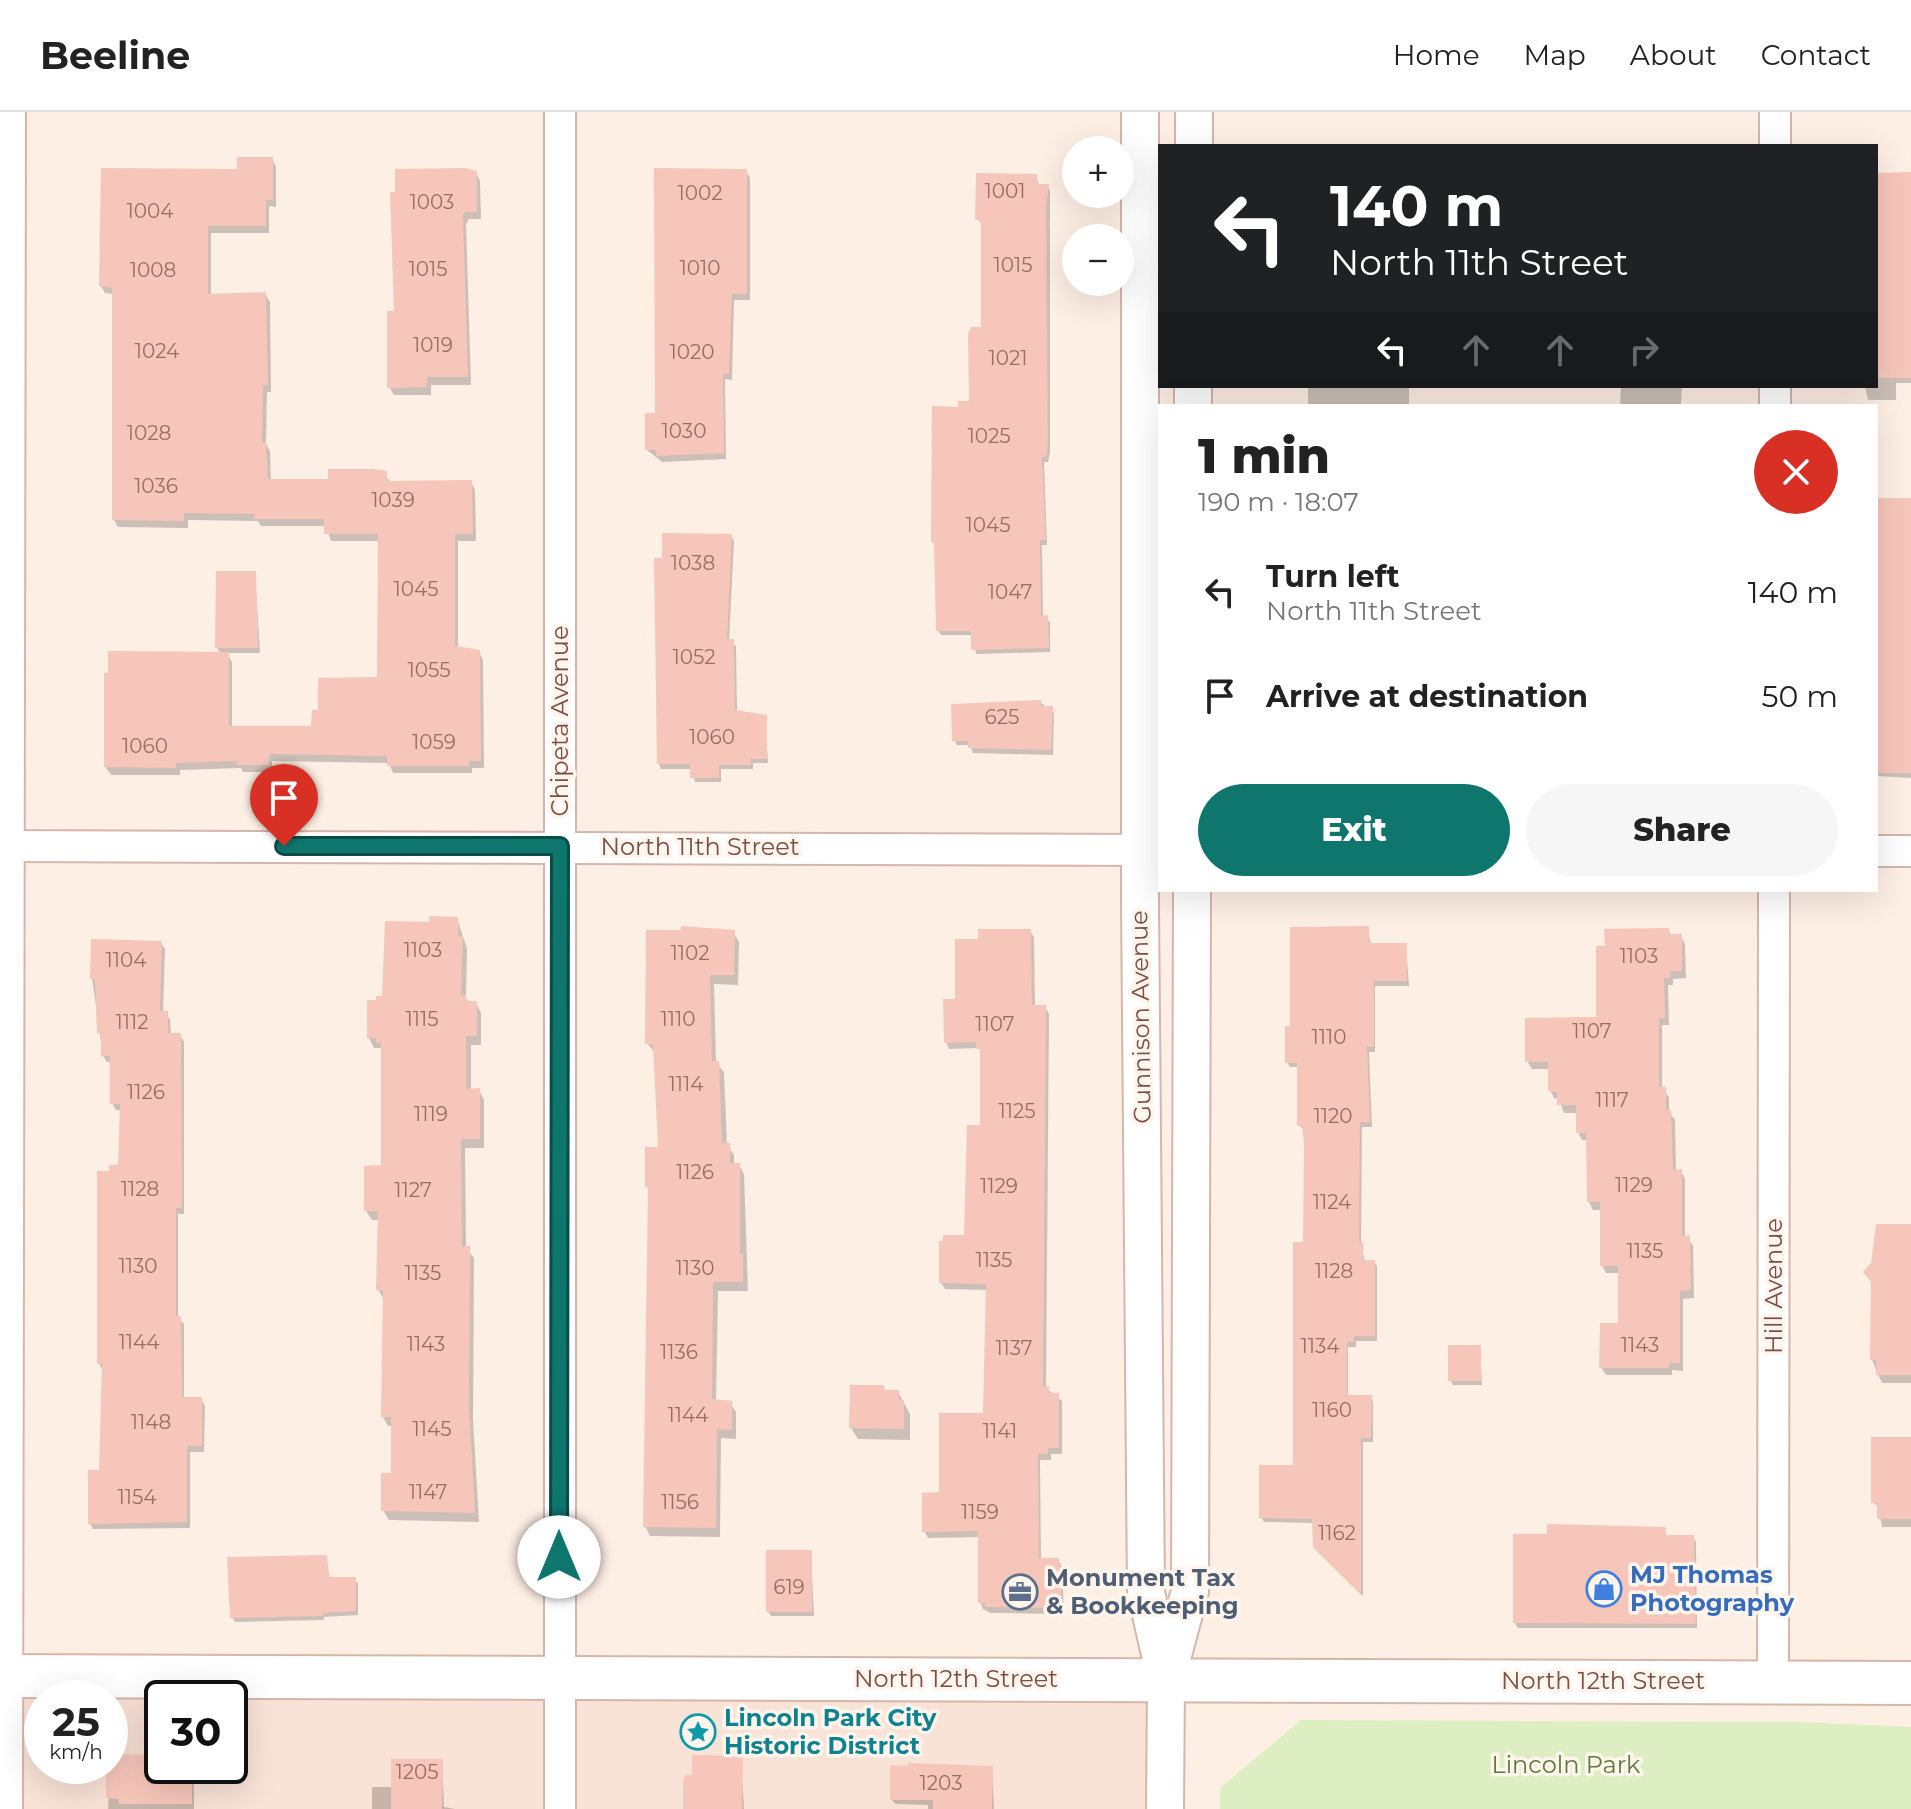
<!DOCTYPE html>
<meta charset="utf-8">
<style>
:root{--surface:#fff;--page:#f6f6f6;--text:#222;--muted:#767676;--line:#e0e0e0;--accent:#0f766e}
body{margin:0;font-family:Montserrat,sans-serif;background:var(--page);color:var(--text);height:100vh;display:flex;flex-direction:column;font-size:30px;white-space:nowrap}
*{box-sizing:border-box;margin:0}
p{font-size:26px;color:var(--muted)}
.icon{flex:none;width:44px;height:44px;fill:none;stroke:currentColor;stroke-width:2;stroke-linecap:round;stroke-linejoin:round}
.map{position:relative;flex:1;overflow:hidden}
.sheet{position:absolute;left:1158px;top:292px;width:720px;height:488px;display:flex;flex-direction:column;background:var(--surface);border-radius:0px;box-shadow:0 8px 32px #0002}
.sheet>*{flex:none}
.guide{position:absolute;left:1158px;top:32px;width:720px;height:244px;border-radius:0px;box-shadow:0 8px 32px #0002;background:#202124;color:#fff;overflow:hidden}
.buttons{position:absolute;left:1062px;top:24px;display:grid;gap:16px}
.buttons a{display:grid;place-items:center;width:72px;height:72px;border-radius:50%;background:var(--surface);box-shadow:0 8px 32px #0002;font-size:40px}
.speed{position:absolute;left:24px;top:1568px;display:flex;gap:16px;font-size:40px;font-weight:700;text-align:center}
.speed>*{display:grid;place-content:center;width:104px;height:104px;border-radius:50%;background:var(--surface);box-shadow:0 8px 32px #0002;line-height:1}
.speed small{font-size:20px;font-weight:400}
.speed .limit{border:4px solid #111;border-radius:12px;background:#fff;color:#111}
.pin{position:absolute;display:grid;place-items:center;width:68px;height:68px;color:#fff;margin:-82px -34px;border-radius:50% 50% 50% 0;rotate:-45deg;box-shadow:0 0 8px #0007}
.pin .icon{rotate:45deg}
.me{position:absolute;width:88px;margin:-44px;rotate:0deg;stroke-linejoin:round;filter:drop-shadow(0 0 6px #0008)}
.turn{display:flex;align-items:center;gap:28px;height:168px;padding:0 40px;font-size:36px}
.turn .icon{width:104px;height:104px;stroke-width:2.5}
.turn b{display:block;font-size:56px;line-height:68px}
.lanes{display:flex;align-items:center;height:76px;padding:0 40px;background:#0003;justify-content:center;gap:40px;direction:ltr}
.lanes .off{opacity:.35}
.round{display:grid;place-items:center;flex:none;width:84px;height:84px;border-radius:42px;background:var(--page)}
.overview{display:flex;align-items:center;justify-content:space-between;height:136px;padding:0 40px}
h1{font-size:48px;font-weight:800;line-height:60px}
.primary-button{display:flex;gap:16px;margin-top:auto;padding:16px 40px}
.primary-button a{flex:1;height:92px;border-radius:48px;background:var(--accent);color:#fff;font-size:32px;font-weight:800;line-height:92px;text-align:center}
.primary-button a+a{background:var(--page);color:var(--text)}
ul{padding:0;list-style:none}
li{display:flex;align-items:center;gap:24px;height:104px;padding:0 40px}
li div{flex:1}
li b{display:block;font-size:30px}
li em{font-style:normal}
header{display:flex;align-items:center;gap:48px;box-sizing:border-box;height:112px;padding:0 40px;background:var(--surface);border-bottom:2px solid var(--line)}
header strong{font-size:38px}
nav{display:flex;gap:44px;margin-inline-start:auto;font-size:28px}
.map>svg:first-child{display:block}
</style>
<header>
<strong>Beeline</strong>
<nav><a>Home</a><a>Map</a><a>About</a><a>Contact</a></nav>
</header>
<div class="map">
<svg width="1911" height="1697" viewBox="0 0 1911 1697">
<rect width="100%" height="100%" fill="#feefe5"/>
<path fill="#f9e2d6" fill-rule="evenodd" d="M0 1564 1166 1568V1697H0ZM42 1586H110V1654H42ZM162 1586H230V1654H162Z"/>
<polygon fill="#ddeec2" points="1301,1608 1799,1610 1911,1615 1911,1697 1220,1697 1220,1676"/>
<g fill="#0003">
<polygon points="272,47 276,55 276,95 269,94 269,121 211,121 211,184 265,182 270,190 271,280 267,280 266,332 270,339 271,369 330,369 385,361 390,371 471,370 475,378 476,429 458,429 458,537 479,540 483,548 484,656 472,656 472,661 393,661 389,651 272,649 272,660 243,660 241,656 180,658 180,663 111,663 106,656 106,563 221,542 217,536 255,461 260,541 227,541 232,550 232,616 313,616 379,567 380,429 331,429 326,414 261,414 258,409 188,408 188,416 118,415 114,408 114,182 105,181 101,174 239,59"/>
<polygon points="746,59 750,66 750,188 734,188 732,268 725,267 726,347 662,350 647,338 657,303"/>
<polygon points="476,61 480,69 481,107 469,107 466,112 471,273 431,273 431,283 394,283 389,275 396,201"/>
<polygon points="1911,62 1911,271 1896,271 1896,288 1868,288 1865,274 1876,274 1876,63"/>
<polygon points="1036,64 1039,74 1047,74 1050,79 1050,340 1048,350 1044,350 1047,433 1042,433 1043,506 1050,510 1050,540 976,542 973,523 941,523 938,518 936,435 933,430 960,297 971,291 983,217 983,112 977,107"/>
<polygon points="1308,274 1409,274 1409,292 1308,294"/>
<polygon points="1621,274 1682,274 1681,294 1620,294"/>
<polygon points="1876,388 1911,388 1911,666 1876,664"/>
<polygon points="731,424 734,429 729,529 736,534 737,600 765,604 768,651 753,651 753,657 721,657 721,670 695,670 692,657 661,657 659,652"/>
<polygon points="1040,590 1054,601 1053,643 973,641 970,633 957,633 954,628"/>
<polygon points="457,807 467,836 466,886 469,891 476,891 481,901 481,933 471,933 471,979 479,978 484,988 484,1036 465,1036 466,1136 474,1146 473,1307 479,1410 389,1408 383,1398 393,1363 393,1314 388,1314 383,1305 384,1188 378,1177 380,1108 372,1108 366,1099 383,1055 381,936 374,936 369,926 384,886 430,812"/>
<polygon points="1368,816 1371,833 1406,833 1409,874 1375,874 1375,940 1369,940 1372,1015 1362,1015 1361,1132 1365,1150 1374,1150 1377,1154 1377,1229 1356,1229 1356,1235 1348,1235 1348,1285 1371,1285 1373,1290 1373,1330 1363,1330 1363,1484 1318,1440 1314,1411 1264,1410 1261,1405 1295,1355 1305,1132 1304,1018 1299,1013 1299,955 1290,955 1287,950 1292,916"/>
<polygon points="1668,818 1672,824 1681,824 1685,832 1686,866 1673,867 1673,873 1668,873 1669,913 1662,913 1662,977 1669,985 1669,1000 1675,1008 1676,1060 1681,1059 1685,1067 1685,1125 1693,1133 1694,1186 1683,1187 1683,1259 1672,1258 1672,1263 1606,1263 1601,1255 1620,1213 1620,1161 1606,1161 1602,1153 1602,1098 1593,1098 1589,1090 1588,1028 1582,1028 1578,1020 1578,1001 1564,1001 1559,987 1554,986 1550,978 1550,957 1532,957 1527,949 1598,907"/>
<polygon points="1030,819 1034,825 1035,895 1045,895 1049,902 1046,1276 1062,1289 1062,1342 1051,1342 1051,1348 1040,1348 1041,1448 1058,1448 1062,1455 1064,1502 991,1501 983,1497 980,1490 980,1425 928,1426 924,1419 985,1303 988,1178 945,1177 941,1171 966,1125 982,1015 982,942 979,936 949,937 946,930 980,829"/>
<polygon points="733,820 739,830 738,873 714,872 716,951 724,960 727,1033 734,1043 734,1053 739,1053 744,1062 748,1179 718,1179 716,1289 730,1291 736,1300 736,1327 721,1326 720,1425 650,1424 645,1414 650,1080 647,1075 660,1037 655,941 647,931"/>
<polygon points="161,831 165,837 163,901 170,907 171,923 180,923 184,930 184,1102 178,1102 178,1206 184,1212 184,1287 201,1287 205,1294 204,1340 190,1340 190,1416 93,1417 90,1411 101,1360 103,1258 99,1252 120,1055 122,998 116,998 112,991 112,950 107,950 103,944 92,866"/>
<polygon points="1911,1114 1911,1271 1882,1271 1872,1248"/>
<polygon points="1480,1235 1482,1273 1453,1273 1450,1268"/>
<polygon points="883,1275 886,1280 898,1280 910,1302 910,1328 858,1327 851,1316"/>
<polygon points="1911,1327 1911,1415 1882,1415 1879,1395 1873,1390"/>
<polygon points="1664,1417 1667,1425 1693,1425 1696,1430 1697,1516 1518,1516 1515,1511"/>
<polygon points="811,1440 814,1504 771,1504 768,1499"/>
<polygon points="325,1445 330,1467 355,1467 358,1472 358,1503 324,1505 324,1508 235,1510 232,1505"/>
<polygon points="162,1645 162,1654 194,1654 194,1697 108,1697 110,1652"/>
<polygon points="741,1646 744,1697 685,1697"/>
<polygon points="442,1649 444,1695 455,1697 372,1697 372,1675 393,1675"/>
<polygon points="992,1656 994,1697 998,1697 928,1697 928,1693 895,1692 892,1688"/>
</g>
<g fill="#f7c6ba">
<polygon points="237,45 273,45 273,88 266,88 266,114 208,114 208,182 266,180 268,273 263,273 262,330 266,330 268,367 328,367 328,357 374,357 387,359 387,369 472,368 473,422 455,422 455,534 480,538 481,649 469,649 469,654 387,654 387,644 269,642 269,653 237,653 237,649 176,651 176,656 104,655 104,561 108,561 108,539 229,540 229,614 311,614 312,598 318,598 318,566 377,565 378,422 324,422 324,407 254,407 254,402 184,401 184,409 112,408 112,176 99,174 101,56 237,57"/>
<polygon points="465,56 477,59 477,100 465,100 463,103 468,265 427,265 427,275 387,276 387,199 394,199 390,80 395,80 395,57"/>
<polygon points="654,56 747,57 747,182 732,182 729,262 723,262 724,341 656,344 656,338 645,338 645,301 655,301"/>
<polygon points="1911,60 1911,266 1876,266 1876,61"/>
<polygon points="976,61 1037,62 1037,72 1049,72 1046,98 1048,334 1046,345 1042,345 1046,428 1040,428 1041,504 1048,503 1049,536 971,538 971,519 936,519 934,430 931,430 932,294 958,295 958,289 969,289 968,222 971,215 981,215 981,108 975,108"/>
<rect x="1876" y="386" width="35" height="275"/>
<polygon points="662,421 732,422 727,527 734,527 735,598 767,603 767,647 751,647 751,653 719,653 719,666 690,666 690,652 657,652 654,446 662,446"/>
<polygon points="216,459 256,459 258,536 215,536"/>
<polygon points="1041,588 1041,594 1053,594 1051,638 968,636 968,629 952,629 951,592"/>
<polygon points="429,804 458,805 458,824 463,824 461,883 466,883 466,889 477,889 477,924 466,924 466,977 480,976 480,1027 461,1027 462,1134 470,1134 469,1295 475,1401 381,1399 381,1361 391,1361 391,1305 381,1305 383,1178 376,1178 378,1099 364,1099 364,1054 381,1053 381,931 376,931 376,926 367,926 367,888 376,888 376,884 382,884 385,809 429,810"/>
<polygon points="681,814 735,818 734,863 710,863 712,949 719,949 722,1031 730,1031 730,1051 740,1051 740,1142 743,1142 743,1170 713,1170 712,1287 732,1289 732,1318 717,1317 716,1416 643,1415 648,1075 645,1075 645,1035 658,1035 653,932 645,932 646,818 681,818"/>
<polygon points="1369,814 1369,831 1407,831 1407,869 1374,869 1374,935 1367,935 1370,1010 1360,1010 1359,1130 1363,1130 1363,1148 1375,1148 1375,1224 1354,1224 1354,1230 1347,1230 1347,1283 1372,1283 1371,1326 1361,1326 1361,1483 1313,1435 1312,1407 1259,1406 1259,1353 1293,1353 1293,1130 1303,1130 1304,1031 1302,1013 1297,1014 1297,951 1285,951 1285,914 1290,914 1290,815"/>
<polygon points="1669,816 1669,822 1682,822 1682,859 1670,859 1670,866 1664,866 1665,906 1659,906 1659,975 1666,975 1666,998 1671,998 1673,1058 1682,1057 1682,1124 1690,1123 1691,1178 1680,1179 1680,1251 1669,1251 1669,1256 1599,1256 1600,1211 1618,1211 1618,1154 1600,1154 1600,1090 1587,1090 1586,1021 1576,1021 1576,993 1557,993 1557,980 1548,979 1548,950 1525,950 1525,906 1596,905 1596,834 1605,834 1604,817"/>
<polygon points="978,817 1031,817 1032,893 1046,893 1043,1274 1049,1274 1049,1281 1059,1281 1059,1336 1048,1336 1048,1342 1038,1342 1039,1446 1059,1446 1062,1496 985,1495 985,1491 978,1491 978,1419 922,1420 922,1381 939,1380 939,1301 983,1301 986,1172 939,1171 939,1129 943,1129 943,1123 964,1123 967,1013 980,1013 980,937 976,937 976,930 944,931 943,887 955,887 955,827 978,827"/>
<polygon points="91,827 162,829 160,899 168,899 168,921 181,921 182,1096 176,1096 176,1204 181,1204 182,1285 202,1285 202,1334 187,1334 187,1410 88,1412 88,1358 99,1358 102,1252 97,1252 97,1059 109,1059 109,1053 118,1053 120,992 110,992 110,944 101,944 101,921 97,921 95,867 90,867"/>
<polygon points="1876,1112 1911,1112 1911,1263 1876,1263 1876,1248 1870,1248 1871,1170 1863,1160 1871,1151"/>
<rect x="1448" y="1233" width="33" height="36"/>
<polygon points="850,1273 884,1273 884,1278 899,1278 899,1288 904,1288 904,1317 849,1316"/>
<polygon points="1871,1325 1911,1325 1911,1407 1877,1407 1877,1391 1871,1391"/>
<polygon points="1547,1412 1666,1415 1665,1423 1694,1423 1696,1512 1513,1511 1513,1422 1547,1422"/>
<rect x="766" y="1438" width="46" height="62"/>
<polygon points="327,1443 329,1465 356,1465 356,1499 323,1501 323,1504 230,1506 227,1445"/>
<polygon points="116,1642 162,1643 162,1654 192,1654 192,1692 119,1692 119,1687 106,1686 106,1654 116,1650"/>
<polygon points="692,1643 743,1644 742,1697 683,1697 683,1670 685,1663 692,1663"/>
<polygon points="391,1647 443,1647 442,1697 391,1697"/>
<polygon points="908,1651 993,1654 992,1697 933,1697 933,1688 890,1688 890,1653 908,1654"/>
</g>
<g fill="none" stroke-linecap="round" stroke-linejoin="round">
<defs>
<g id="minor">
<polyline points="1775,0 1775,34"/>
<polyline points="1775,294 1775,274"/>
<polyline points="0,734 1160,738"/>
<polyline points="1876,739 1911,739"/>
<polyline points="1773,1571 1774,778"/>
<polyline points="7,1697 10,0"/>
<polyline points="560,1697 560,0"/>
</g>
<g id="tertiary">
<polyline points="1140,0 1140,791 1146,1481 1166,1568 1165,1697"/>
<polyline points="1194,0 1194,34"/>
<polyline points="1193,294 1193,274"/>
<polyline points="1167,1565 1190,1479 1192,778"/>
</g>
<polyline id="secondary" points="0,1564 1911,1571"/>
</defs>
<use href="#minor" stroke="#d4b6ac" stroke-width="34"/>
<use href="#tertiary" stroke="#d4b6ac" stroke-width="40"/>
<use href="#secondary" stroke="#d7b5a9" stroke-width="46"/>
<use href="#minor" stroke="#fff" stroke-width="30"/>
<use href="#tertiary" stroke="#fff" stroke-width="36"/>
<use href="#secondary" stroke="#fff" stroke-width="42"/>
</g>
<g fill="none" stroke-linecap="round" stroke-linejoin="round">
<defs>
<polyline id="route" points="284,734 560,734 559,1445"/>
</defs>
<use href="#route" stroke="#0a4d48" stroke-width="20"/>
<use href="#route" stroke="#0f766e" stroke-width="14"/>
</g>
<defs>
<symbol id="shop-ring" viewBox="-11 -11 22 22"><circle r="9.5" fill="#fff5ed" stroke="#3f7fe0" stroke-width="1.5"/><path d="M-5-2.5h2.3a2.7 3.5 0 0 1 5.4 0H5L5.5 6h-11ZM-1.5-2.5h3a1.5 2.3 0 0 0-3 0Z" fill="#3f7fe0"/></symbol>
<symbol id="office-ring" viewBox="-11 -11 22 22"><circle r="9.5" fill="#fff5ed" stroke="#5c6f8a" stroke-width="1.5"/><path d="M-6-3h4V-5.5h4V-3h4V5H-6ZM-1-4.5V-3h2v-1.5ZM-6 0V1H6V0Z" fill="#5c6f8a"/></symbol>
<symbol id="sight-ring" viewBox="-11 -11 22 22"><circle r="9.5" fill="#fff5ed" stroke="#0f9aa8" stroke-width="1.5"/><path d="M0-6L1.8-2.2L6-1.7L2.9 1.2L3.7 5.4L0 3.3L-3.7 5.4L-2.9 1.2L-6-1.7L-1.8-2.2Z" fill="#0f9aa8"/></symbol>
</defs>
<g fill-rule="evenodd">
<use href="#shop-ring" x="1584" y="1457" width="40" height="40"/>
<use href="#office-ring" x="1000" y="1460" width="40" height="40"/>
<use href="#sight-ring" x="678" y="1600" width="40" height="40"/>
</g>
<g text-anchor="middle" stroke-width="7" stroke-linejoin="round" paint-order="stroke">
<g font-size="20" fill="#996d64">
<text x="1005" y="86">1001</text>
<text x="700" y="88">1002</text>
<text x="432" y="97">1003</text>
<text x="150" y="106">1004</text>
<text x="1013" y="160">1015</text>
<text x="700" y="163">1010</text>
<text x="428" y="164">1015</text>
<text x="153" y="165">1008</text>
<text x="433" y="240">1019</text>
<text x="157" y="246">1024</text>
<text x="692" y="247">1020</text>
<text x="1008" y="253">1021</text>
<text x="684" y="326">1030</text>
<text x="149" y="328">1028</text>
<text x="989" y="331">1025</text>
<text x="156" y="381">1036</text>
<text x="393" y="395">1039</text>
<text x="988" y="420">1045</text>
<text x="693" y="458">1038</text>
<text x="416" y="484">1045</text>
<text x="1010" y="487">1047</text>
<text x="694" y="552">1052</text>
<text x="429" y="565">1055</text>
<text x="1002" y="612">625</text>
<text x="712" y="632">1060</text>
<text x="434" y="637">1059</text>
<text x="145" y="641">1060</text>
<text x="423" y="845">1103</text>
<text x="690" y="848">1102</text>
<text x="1639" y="851">1103</text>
<text x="126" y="855">1104</text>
<text x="422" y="914">1115</text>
<text x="678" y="914">1110</text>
<text x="132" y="917">1112</text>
<text x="995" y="919">1107</text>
<text x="1592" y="926">1107</text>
<text x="1329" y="932">1110</text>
<text x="686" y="979">1114</text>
<text x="146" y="987">1126</text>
<text x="1612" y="995">1117</text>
<text x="1017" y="1006">1125</text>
<text x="431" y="1009">1119</text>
<text x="1333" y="1011">1120</text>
<text x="695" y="1067">1126</text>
<text x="1634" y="1080">1129</text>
<text x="999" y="1081">1129</text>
<text x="140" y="1084">1128</text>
<text x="413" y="1085">1127</text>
<text x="1332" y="1097">1124</text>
<text x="1645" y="1146">1135</text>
<text x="994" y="1155">1135</text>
<text x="138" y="1161">1130</text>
<text x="695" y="1163">1130</text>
<text x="1334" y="1166">1128</text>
<text x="423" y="1168">1135</text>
<text x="139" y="1237">1144</text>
<text x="426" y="1239">1143</text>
<text x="1640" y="1240">1143</text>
<text x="1320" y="1241">1134</text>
<text x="1014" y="1243">1137</text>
<text x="679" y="1247">1136</text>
<text x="1332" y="1305">1160</text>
<text x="688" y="1310">1144</text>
<text x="151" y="1317">1148</text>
<text x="432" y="1324">1145</text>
<text x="1000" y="1326">1141</text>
<text x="428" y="1387">1147</text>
<text x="137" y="1392">1154</text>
<text x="680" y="1397">1156</text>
<text x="980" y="1407">1159</text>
<text x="1337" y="1428">1162</text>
<text x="789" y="1482">619</text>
<text x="417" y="1667">1205</text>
<text x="941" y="1678">1203</text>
</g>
<g font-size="24" fill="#7a4f47" stroke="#fff5ed">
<text transform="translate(560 609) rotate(-90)" y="8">Chipeta Avenue</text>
<text x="700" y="743">North 11th Street</text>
<text transform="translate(1141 905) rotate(-91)" y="8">Gunnison Avenue</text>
<text transform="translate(1774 1174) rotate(-90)" y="8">Hill Avenue</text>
<text x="956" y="1575">North 12th Street</text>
<text x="1603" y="1577">North 12th Street</text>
</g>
<g font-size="24" font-weight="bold" fill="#366cbe" stroke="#fff5ed" text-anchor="start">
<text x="1630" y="1471">MJ Thomas<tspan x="1630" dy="28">Photography</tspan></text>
</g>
<g font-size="24" font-weight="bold" fill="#4e5e75" stroke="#fff5ed" text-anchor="start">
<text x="1046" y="1474">Monument Tax<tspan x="1046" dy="28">&amp; Bookkeeping</tspan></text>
</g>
<g font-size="24" font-weight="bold" fill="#0d838f" stroke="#fff5ed" text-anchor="start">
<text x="724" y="1614">Lincoln Park City<tspan x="724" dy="28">Historic District</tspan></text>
</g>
<g font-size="24" fill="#5b7b3b" stroke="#fff5ed">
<text x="1566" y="1661">Lincoln Park</text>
</g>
</g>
</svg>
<div class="buttons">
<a>+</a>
<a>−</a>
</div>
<div class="speed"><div>25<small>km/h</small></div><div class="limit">30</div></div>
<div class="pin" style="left:284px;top:734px;background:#d93025"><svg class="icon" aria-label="arrive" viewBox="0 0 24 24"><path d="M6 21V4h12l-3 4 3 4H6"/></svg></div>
<svg class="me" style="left:559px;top:1445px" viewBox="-20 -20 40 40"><circle r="19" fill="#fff"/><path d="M0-13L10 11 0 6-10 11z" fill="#0f766e"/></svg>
<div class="guide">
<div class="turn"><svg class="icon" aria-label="left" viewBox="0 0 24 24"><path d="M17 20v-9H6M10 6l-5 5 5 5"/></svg><div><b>140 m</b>North 11th Street</div></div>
<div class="lanes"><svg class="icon" aria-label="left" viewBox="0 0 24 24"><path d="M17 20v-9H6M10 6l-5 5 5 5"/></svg><svg class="icon off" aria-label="ahead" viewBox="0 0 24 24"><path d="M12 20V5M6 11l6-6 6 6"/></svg><svg class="icon off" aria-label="ahead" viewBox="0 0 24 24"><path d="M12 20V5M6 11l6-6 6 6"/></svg><svg class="icon off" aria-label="right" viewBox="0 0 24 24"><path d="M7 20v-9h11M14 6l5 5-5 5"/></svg></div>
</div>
<section class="sheet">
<div class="overview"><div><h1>1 min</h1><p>190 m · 18:07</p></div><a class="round" style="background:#d93025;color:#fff"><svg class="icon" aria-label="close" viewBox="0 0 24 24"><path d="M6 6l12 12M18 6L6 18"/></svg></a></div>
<ul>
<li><svg class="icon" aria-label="left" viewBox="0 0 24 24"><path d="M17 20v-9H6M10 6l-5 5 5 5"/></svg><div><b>Turn left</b><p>North 11th Street</p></div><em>140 m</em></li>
<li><svg class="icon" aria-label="arrive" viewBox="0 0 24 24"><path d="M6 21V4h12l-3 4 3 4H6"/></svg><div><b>Arrive at destination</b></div><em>50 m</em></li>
</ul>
<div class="primary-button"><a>Exit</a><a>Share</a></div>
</section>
</div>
